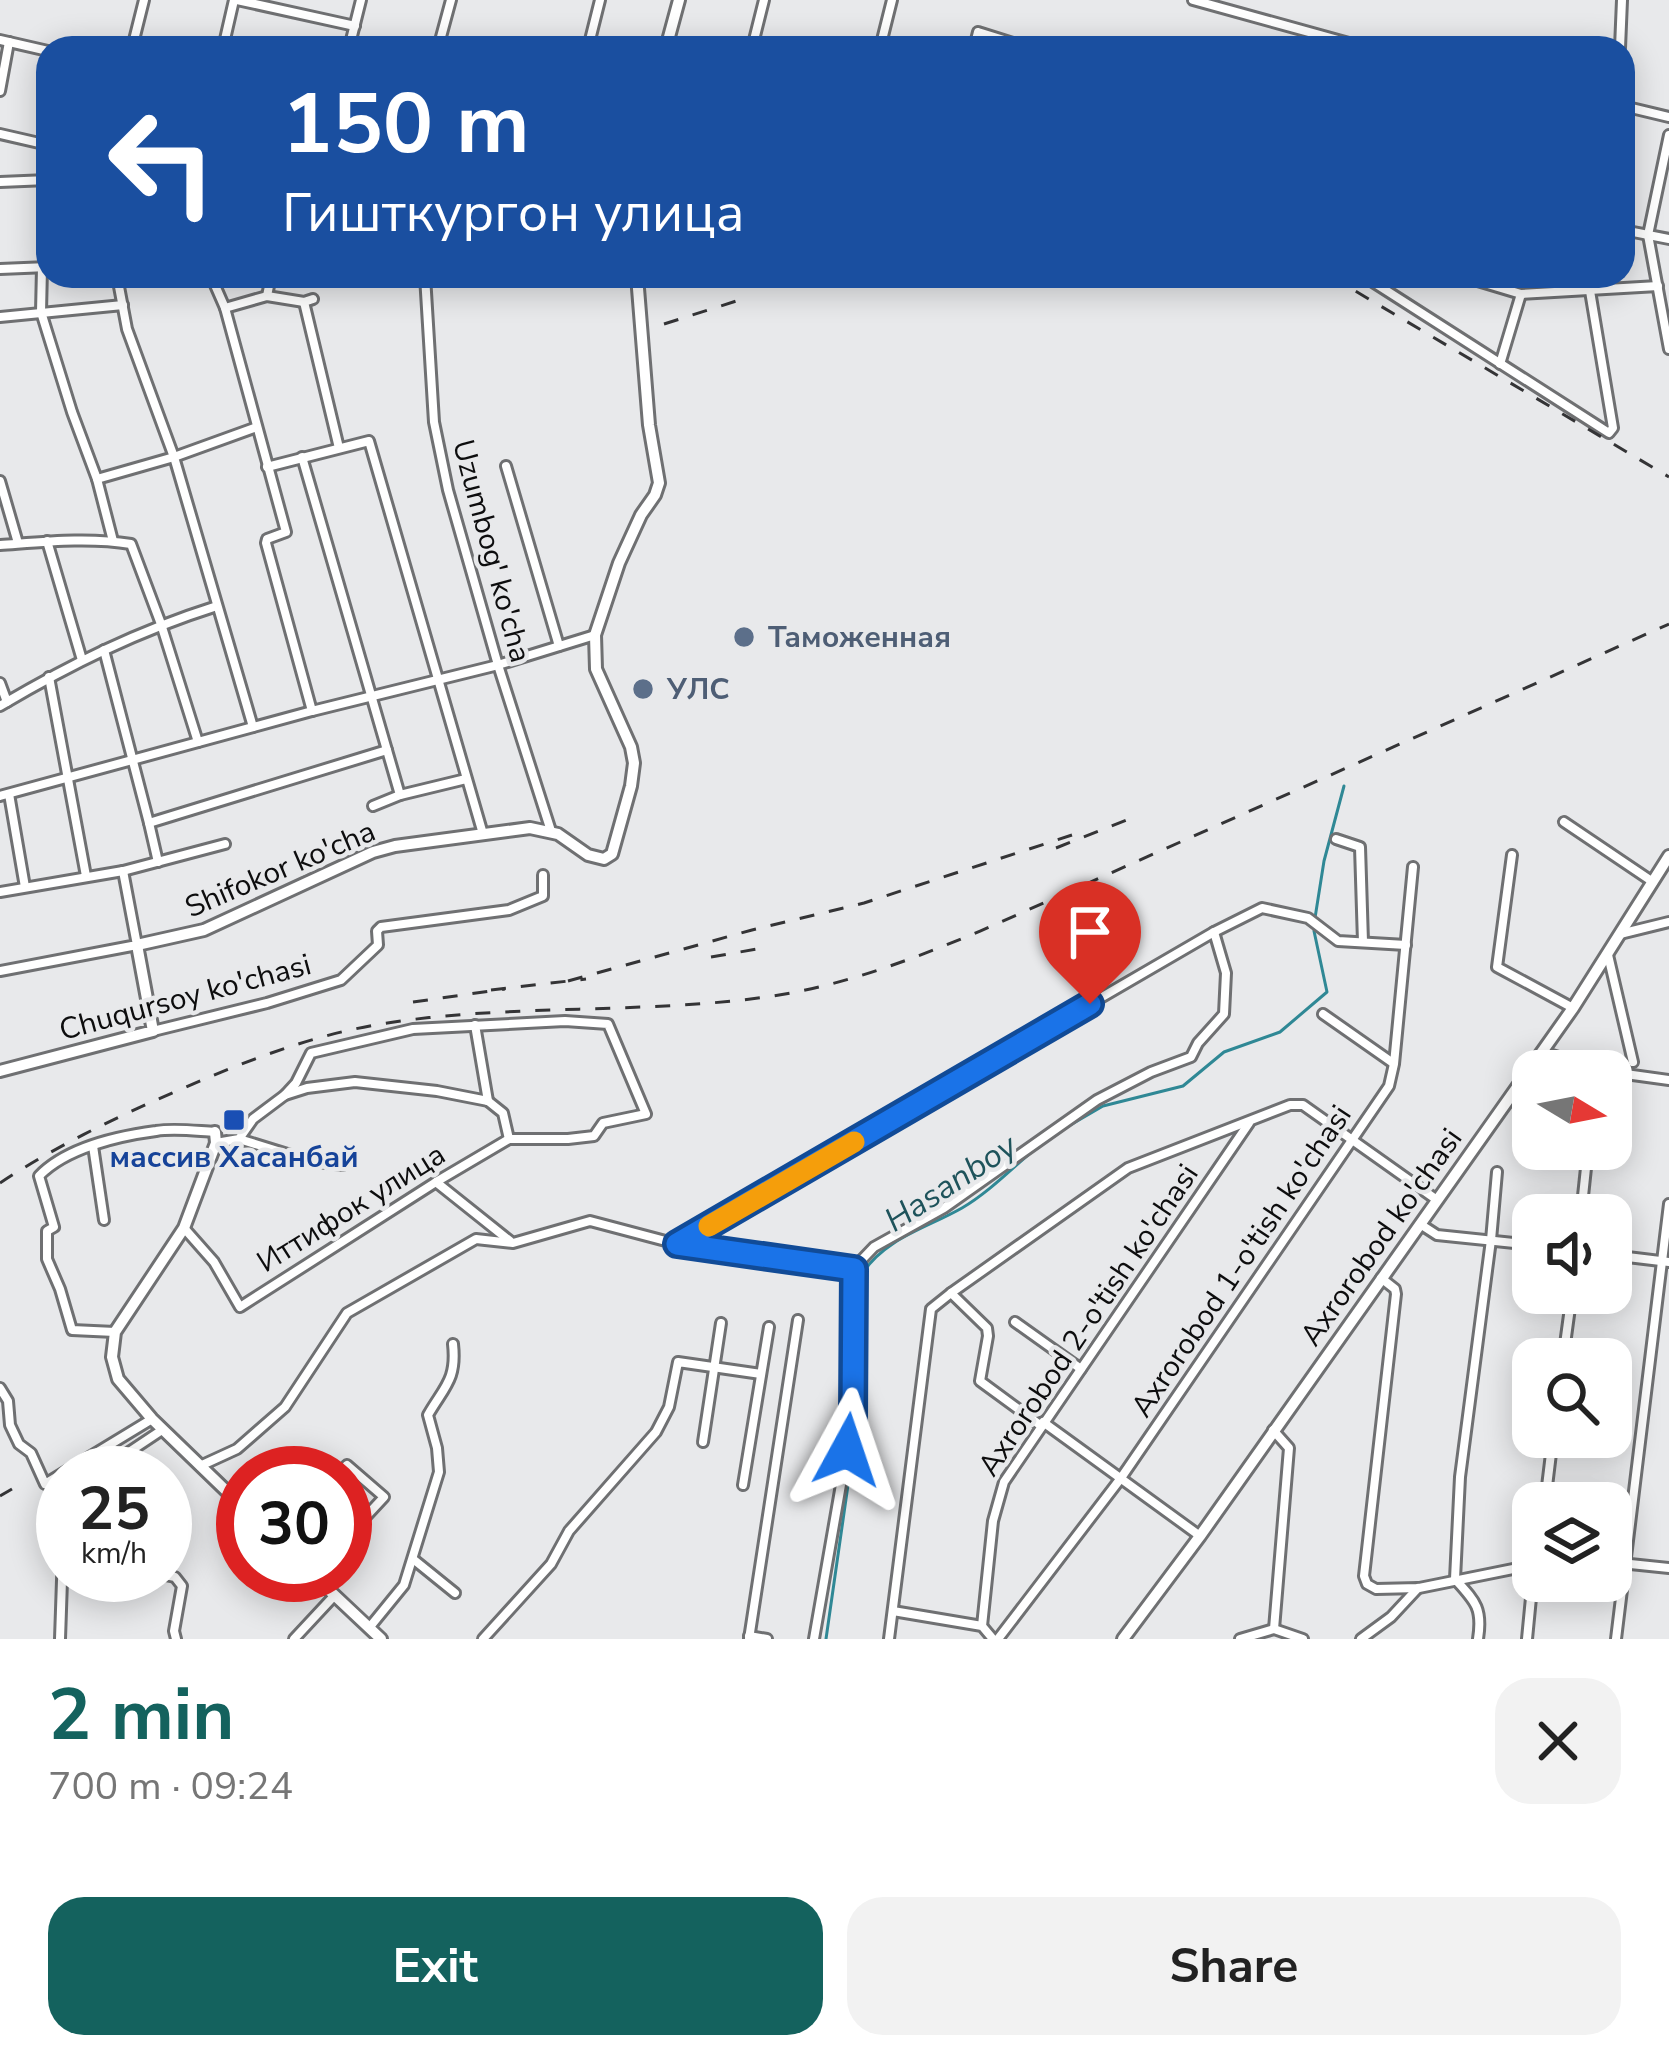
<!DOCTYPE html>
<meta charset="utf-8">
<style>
:root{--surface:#fff;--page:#f2f2f2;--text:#222;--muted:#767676;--accent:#14625e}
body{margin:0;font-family:"Nunito Sans",sans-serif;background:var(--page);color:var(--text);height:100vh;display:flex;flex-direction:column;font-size:45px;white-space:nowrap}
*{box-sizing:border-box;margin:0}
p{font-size:39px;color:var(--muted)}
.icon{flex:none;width:66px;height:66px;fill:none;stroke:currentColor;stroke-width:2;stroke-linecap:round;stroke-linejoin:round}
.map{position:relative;height:1639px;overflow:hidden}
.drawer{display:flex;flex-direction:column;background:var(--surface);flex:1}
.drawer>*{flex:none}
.hud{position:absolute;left:36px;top:36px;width:1599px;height:252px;border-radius:36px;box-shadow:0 6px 30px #0003;background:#1a4fa0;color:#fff;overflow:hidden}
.needle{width:78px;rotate:100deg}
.buttons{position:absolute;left:1512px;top:1050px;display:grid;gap:24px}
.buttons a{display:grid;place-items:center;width:120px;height:120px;border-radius:24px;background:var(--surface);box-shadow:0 6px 30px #0003;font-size:60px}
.speed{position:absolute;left:36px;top:1446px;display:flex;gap:24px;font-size:60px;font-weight:700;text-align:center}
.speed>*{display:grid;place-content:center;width:156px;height:156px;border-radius:50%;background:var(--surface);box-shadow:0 6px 30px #0003;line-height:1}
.speed small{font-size:30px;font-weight:400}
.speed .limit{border:18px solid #d22;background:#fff;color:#111}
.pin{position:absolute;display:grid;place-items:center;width:102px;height:102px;color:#fff;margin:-123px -51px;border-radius:50% 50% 50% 0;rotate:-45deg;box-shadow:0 0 12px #0007}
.pin .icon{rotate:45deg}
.me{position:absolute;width:132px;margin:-66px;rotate:5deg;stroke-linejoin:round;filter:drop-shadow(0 0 9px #0008)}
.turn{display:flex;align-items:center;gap:42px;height:252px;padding:0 48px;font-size:54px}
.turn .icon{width:156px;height:156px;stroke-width:2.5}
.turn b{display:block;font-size:84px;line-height:102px}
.round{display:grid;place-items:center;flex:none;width:126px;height:126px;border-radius:36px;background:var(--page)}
.overview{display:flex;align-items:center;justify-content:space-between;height:204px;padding:0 48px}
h1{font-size:72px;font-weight:700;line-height:90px;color:var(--accent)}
.button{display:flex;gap:24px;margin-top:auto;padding:24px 48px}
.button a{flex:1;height:138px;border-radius:36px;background:var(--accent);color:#fff;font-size:48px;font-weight:700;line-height:138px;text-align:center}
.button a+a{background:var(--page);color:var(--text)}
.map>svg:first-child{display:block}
</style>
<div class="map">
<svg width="1669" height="1639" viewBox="0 0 1669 1639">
<rect width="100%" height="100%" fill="#e8e9eb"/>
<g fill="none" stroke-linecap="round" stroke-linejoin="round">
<g stroke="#2f8895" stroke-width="3">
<polyline points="1315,918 1324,861 1344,786"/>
<polyline points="1060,1131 1103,1106 1183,1086 1224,1052 1280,1032 1327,992 1314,931"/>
<path d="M826 1639 858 1415 862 1274C885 1238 927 1228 962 1208 991 1191 1016 1164 1042 1143"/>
</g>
<defs>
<g id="street">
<polyline points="237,0 355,26"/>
<polyline points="1193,0 1367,48"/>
<polyline points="0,40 48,51"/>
<polyline points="132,48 144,0"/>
<polyline points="223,48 234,0"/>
<polyline points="349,48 361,0"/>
<polyline points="438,48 451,0"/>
<polyline points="588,48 600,0"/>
<polyline points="752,48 764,0"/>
<polyline points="880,48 892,0"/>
<polyline points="974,48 978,32 1029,48"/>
<polyline points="1620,48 1622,0"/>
<polyline points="0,91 9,42"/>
<polyline points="1623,106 1669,117"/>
<polyline points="0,134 48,145"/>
<polyline points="1669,135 1648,235 1669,349"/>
<polyline points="0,182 48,180"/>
<polyline points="1623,230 1669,239"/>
<polyline points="42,268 41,312 72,412 97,479 113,541"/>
<polyline points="0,269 48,267"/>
<polyline points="117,276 127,329 174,457 253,727"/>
<polyline points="211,276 225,308 286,532 267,539 266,543 312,711"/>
<polyline points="425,276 434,422 448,490 498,665 551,831"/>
<polyline points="1461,276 1521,294 1658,286"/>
<polyline points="1373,282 1609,433 1613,428 1590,291"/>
<polyline points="267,296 271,276"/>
<polyline points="304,302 339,448"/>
<polyline points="225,308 267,296 304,302 313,299"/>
<polyline points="0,317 123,305"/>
<polyline points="1500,364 1521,294"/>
<polyline points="302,457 400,795"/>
<polyline points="506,466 559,646"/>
<polyline points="267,467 369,441 483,834"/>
<polyline points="97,479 174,457 257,427"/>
<polyline points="0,481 18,543"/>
<polyline points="47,541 82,660"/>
<path d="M0 545C43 542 88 537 131 544L161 624 198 742"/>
<polyline points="104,650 149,823"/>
<polyline points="49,677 86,876"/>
<polyline points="0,683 7,702"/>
<path d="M0 706C71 664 138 631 217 606"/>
<polyline points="9,794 25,887"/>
<polyline points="0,796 312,711 498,665 595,635"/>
<polyline points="373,806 400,795 466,779"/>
<polyline points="1564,822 1653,882"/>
<polyline points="1336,839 1360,847 1363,942"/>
<polyline points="1512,855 1497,967 1573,1008"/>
<polyline points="158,862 149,823 387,750"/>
<polyline points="0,892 123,871 225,844"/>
<polyline points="1620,934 1669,922"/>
<polyline points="1608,955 1633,1062"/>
<polyline points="0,971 137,945 123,871"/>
<polyline points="1323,1014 1393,1063"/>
<polyline points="475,1025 488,1101"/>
<polyline points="153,1031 267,1003 341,980 378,945 377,931 381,927 509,910 543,896 543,875"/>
<polyline points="1542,1052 1605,1071"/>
<polyline points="1611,1072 1669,1080"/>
<polyline points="239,1139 310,1161 343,1165"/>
<polyline points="216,1143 239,1139 253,1119 285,1095 307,1088 355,1082 437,1091 488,1101 503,1113 509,1139"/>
<polyline points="93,1146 104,1220"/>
<polyline points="436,1182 510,1241"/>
<polyline points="1581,1215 1588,1149"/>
<polyline points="1420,1224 1437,1235 1533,1245"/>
<polyline points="184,1228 214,1262 240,1307 436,1182 509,1139 568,1139 594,1136 603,1123 646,1114 608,1024 565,1021 413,1029 311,1053 296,1083 285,1095"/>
<polyline points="677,1244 853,1269"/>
<polyline points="1611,1255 1669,1262"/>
<polyline points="853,1269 874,1247 944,1208 1097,1100 1151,1072 1191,1057 1198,1043 1224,1014 1226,973 1214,932"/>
<polyline points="1381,1278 1395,1289 1396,1294 1364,1576 1367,1584 1376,1589 1419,1588 1533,1565"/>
<polyline points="951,1293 987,1328 988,1336 980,1381 1040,1425"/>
<polyline points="1015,1322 1081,1369"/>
<path d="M115 1332 72 1330 60 1289 47 1259V1231L54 1227 39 1176C66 1148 118 1136 156 1131 175 1128 196 1131 215 1132"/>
<polyline points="1563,1359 1572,1293"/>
<polyline points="0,1388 8,1401 10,1425 19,1444 31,1453 45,1484 152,1419"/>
<polyline points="1043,1422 1200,1536"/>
<polyline points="1273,1430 1289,1448 1274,1629"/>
<polyline points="703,1442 721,1323"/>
<polyline points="200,1466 237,1449 285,1407 347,1313 476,1239 513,1243 590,1221 677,1244 1214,932 1262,908 1308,918 1338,941 1406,945"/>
<polyline points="107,1473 123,1456 162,1430"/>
<polyline points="340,1473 347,1465 384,1497 345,1539"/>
<polyline points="743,1485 769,1327"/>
<polyline points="1545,1503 1553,1437"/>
<polyline points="413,1559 455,1593"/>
<polyline points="1611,1562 1669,1568"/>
<polyline points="165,1575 175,1577 182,1586 174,1631 176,1639"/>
<polyline points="893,1611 982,1626 993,1639"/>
<polyline points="982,1626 993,1521 1004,1482 1249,1123"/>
<path d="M369 1628 404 1585 439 1472 437 1448 428 1415C444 1387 457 1380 453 1344"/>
<polyline points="749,1636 767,1639"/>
<polyline points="60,1639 63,1551"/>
<polyline points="294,1639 334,1596"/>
<polyline points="483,1639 551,1564 569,1531 656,1432 669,1407 678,1362 761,1374"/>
<polyline points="749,1639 798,1320"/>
<polyline points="814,1639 853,1416 853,1269"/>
<polyline points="889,1639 931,1309 951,1293 1128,1168 1290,1105 1303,1105 1437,1200"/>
<polyline points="998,1639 1121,1478 1389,1086 1394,1064 1413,867"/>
<polyline points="1240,1639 1274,1629 1303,1639"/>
<polyline points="1361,1639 1391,1617 1418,1588"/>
<path d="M1478 1639C1483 1608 1475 1601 1455 1579L1460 1477 1491 1240 1497 1172"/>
<polyline points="1527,1639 1533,1577"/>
<polyline points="1616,1639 1669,1204"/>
</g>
<g id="secondary">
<polyline points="666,48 679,0"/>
<polyline points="0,1071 153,1031 137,945 204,930 373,852 395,846 530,828 558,834 588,855 604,859 612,854 631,786 634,763 631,747 596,669 595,635 619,563 641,515 655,495 659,483 649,425 637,276"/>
<polyline points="215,1132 216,1143 184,1228 115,1332 112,1357 118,1379 152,1419 243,1507"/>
<polyline points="313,1575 381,1639"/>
<polyline points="1123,1639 1200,1536 1573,1008 1669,856"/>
</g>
</defs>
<use href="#street" stroke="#6f7072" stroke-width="14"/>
<use href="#secondary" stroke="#6f7072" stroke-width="16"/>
<use href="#street" stroke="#fff" stroke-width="8"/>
<use href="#secondary" stroke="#fff" stroke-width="10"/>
<g stroke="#343436" stroke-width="3" stroke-dasharray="15 15" stroke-linecap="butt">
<polyline points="1330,276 1669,477"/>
<polyline points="664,324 749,297"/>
<polyline points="1056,848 1129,819"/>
<polyline points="711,957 763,948"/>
<polyline points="568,981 752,930 864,903 1072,835"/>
<polyline points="491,990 586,979"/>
<polyline points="413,1002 505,989"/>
<path d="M0 1183C59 1144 121 1115 186 1087 253 1058 321 1032 394 1022 517 1004 643 1014 766 997 845 986 919 957 992 926L1669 624"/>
<polyline points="0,1496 12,1489"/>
</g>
</g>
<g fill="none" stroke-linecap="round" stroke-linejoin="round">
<defs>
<polyline id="route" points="847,1450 853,1416 854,1269 677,1244 1090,1004"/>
</defs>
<use href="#route" stroke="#114b97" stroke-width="30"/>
<use href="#route" stroke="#1a73e8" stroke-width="21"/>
<polyline stroke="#f59e0b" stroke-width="21" points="709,1226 854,1142"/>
</g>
<g fill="#5c6f8a" stroke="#e8e9eb" stroke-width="4.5">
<circle cx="744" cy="637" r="12"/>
<circle cx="643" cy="689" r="12"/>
</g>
<rect fill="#1a4fb4" stroke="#e8e9eb" stroke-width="4.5" x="222" y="1108" width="24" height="24" rx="6"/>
<g text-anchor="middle" stroke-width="9" stroke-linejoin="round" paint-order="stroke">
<g font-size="30" fill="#0d0d0e" stroke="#e8e9eb">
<text transform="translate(492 551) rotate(75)" y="10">Uzumbog' ko'cha</text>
<text transform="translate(280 869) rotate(-23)" y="10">Shifokor ko'cha</text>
<text transform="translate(185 997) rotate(-15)" y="10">Chuqursoy ko'chasi</text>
<text transform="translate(351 1208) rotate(-32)" y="10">Иттифок улица</text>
<text transform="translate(1381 1237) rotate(-55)" y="10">Axrorobod ko'chasi</text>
<text transform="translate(1241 1261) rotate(-56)" y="10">Axrorobod 1-o'tish ko'chasi</text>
<text transform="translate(1088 1320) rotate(-56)" y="10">Axrorobod 2-o'tish ko'chasi</text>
</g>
<g font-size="30" font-weight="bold" fill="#4e5e75" stroke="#e8e9eb" text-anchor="start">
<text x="768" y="647">Таможенная</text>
<text x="667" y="699">УЛС</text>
</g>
<g font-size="30" font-weight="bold" fill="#164399" stroke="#e8e9eb">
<text x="234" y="1167">массив Хасанбай</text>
</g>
<g font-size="33" font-style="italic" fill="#1e535b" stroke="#e8e9eb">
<text transform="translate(950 1182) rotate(-33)" y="12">Hasanboy</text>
</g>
</g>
</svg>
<div class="buttons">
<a><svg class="needle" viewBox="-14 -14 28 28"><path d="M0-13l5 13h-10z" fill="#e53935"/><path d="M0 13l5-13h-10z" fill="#767676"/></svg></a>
<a><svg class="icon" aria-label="sound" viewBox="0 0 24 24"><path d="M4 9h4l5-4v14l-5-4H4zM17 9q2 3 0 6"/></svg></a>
<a><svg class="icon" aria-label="search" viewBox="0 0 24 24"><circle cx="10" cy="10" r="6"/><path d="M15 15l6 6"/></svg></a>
<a><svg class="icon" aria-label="layers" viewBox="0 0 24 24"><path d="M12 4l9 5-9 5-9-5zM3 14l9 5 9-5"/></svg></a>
</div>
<div class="speed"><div>25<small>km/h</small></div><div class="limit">30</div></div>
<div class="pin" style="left:1090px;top:1004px;background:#d93025"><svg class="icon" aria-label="arrive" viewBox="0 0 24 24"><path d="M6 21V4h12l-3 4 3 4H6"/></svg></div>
<svg class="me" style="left:847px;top:1450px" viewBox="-20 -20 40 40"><path d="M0-17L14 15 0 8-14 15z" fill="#1a73e8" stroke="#fff" stroke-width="4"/></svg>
<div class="hud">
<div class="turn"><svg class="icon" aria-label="left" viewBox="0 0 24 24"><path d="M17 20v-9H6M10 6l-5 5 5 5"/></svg><div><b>150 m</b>Гишткургон улица</div></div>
</div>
</div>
<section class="drawer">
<div class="overview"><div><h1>2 min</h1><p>700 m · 09:24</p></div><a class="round"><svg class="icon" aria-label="close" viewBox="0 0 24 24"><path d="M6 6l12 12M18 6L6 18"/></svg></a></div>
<div class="button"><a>Exit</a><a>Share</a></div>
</section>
